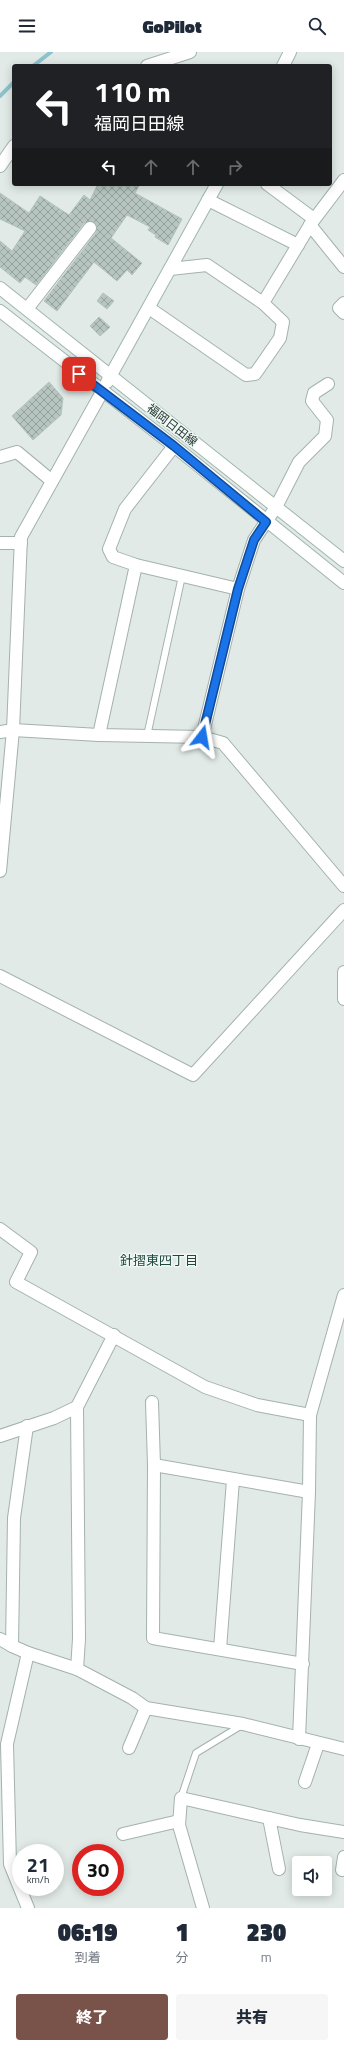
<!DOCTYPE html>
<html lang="ja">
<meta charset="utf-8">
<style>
:root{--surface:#fff;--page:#f6f6f7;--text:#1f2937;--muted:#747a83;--accent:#79524a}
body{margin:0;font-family:"Titillium Web","Noto Sans JP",sans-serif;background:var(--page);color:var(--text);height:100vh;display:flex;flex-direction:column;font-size:15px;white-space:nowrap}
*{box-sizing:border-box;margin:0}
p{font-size:13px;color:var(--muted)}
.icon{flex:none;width:22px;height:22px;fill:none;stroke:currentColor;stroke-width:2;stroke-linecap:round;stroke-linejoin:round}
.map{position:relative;height:1856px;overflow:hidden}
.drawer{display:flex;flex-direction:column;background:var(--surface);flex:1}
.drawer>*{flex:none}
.top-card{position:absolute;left:12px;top:12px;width:320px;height:122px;border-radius:4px;box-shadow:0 2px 10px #0003;background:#202124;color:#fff;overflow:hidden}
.buttons{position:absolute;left:292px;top:1804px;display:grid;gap:8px}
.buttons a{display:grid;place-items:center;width:40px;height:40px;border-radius:4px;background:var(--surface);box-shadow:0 2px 10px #0003;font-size:20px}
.speed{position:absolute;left:12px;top:1792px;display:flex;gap:8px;font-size:20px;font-weight:700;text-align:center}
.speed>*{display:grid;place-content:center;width:52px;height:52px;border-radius:50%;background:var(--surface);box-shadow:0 2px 10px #0003;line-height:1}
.speed small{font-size:10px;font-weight:400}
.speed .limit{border:6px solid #d22;background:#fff;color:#111}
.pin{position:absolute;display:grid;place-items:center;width:34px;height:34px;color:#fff;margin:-17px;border-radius:8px;box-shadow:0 2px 6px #0006}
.me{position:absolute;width:44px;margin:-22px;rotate:14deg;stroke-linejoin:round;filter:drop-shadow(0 0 3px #0008)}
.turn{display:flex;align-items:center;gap:14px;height:84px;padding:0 16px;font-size:18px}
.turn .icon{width:52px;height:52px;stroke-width:2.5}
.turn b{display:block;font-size:28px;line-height:34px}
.lanes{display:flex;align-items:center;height:38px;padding:0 16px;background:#0003;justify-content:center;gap:20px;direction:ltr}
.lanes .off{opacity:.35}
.eta{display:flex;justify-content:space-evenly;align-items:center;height:68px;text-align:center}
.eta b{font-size:24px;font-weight:800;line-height:28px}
.action{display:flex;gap:8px;margin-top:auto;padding:8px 16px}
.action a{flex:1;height:46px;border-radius:4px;background:var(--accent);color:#fff;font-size:16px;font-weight:800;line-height:46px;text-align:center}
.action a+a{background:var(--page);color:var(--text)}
header{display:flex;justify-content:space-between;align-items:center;height:52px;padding:0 16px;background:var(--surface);font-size:18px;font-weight:800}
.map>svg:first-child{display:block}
</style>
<header><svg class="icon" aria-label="menu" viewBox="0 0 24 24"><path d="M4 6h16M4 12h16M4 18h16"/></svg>GoPilot<svg class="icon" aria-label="search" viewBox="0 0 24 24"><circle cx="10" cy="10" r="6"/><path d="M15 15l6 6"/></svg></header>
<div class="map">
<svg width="344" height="1856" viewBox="0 0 344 1856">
<defs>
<pattern id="building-cross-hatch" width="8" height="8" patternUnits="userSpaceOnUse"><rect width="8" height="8" fill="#b6c5bf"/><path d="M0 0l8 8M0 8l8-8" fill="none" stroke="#94a19c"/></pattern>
</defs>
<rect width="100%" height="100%" fill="#e1eae6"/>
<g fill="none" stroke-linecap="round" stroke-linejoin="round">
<g stroke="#8cc2cc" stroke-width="4">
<polyline points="33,14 51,0"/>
<polyline points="0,44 14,30"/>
</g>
</g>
<g fill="url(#building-cross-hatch)" stroke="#b4c4bd">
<polygon points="98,132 140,132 135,141 182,167 168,193 155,185 156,183 148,178 150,175 127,163 111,186 142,211 132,223 127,218 117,229 94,210 57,259 44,249 96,181 97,173 91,169 84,171 36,233 25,225 20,231 0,215 0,189 12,199 25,179 0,167 0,141 29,161 40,144 69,163 84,143 90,148"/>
<polygon points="103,241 114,249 107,257 97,249"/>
<polygon points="99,265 110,275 100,284 90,274"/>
<polygon points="49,330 63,346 61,363 33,388 12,364"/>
</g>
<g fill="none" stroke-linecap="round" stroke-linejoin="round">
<defs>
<g id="lane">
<polyline points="147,684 182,524"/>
<polyline points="181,1746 196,1701 242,1673"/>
</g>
<g id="street">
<polyline points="147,14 190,0"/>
<polyline points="0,114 14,94"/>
<polyline points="267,132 314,167"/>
<polyline points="208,148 298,193"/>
<polyline points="310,173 344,215"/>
<polyline points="170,217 207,213 263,251 310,173 344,128"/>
<polyline points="344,251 339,256 344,261"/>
<polyline points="149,256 246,323 255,322 280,286 283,270 263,251"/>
<polyline points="27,257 90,176"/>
<polyline points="174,394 125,457 109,497 113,505 136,513 238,537"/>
<polyline points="0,405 17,400 52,429"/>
<polyline points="0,491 21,491"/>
<polyline points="0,680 13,678 99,683 202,685 223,691 344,834"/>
<polyline points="99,683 136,513"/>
<polyline points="202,685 238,537 254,488 276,455 299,410 325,384 327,368 312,349 314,341 328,332"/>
<polyline points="0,819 13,678 21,485 102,340"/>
<polyline points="344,920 344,947"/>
<polyline points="0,924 193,1023 344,858"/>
<polyline points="0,1177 31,1200 16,1230 205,1335 257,1353 310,1363"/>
<polyline points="152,1350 154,1413"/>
<polyline points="0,1384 54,1366 77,1355"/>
<polyline points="0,1587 12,1594 28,1601 77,1617 132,1646 146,1656 243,1672 344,1697"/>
<polyline points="12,1594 14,1466 27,1374"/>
<polyline points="220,1597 233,1428"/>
<polyline points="303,1612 153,1586 154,1413 309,1440"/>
<polyline points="77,1617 79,1587 77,1355 114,1283"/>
<polyline points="299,1687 309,1440 310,1363 344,1243"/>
<polyline points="129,1696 146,1656"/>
<polyline points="305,1730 318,1692"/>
<polyline points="269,1766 279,1817"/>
<polyline points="123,1782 179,1769"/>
<polyline points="342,1818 344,1805"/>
<polyline points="28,1856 10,1812 7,1692 28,1601"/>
<polyline points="203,1856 179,1773 181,1746 300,1773 344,1780"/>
</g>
<g id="secondary">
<polyline points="283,14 290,0"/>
<polyline points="0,236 344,509"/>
<polyline points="0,259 174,394 344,531"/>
<polyline points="107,330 217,132"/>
</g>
</defs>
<use href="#lane" stroke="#a4b2ad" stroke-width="8"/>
<use href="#street" stroke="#a4b2ad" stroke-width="14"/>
<use href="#secondary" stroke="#a0b5ae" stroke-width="14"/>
<use href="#lane" stroke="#fff" stroke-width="6"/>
<use href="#street" stroke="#fff" stroke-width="12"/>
<use href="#secondary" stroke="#fff" stroke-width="12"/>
</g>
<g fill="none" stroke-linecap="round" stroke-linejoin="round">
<defs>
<polyline id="route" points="79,322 174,394 266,470 254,488 238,537 202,685"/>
</defs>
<use href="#route" stroke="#114b97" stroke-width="10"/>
<use href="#route" stroke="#1a73e8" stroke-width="7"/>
</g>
<g text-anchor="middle" stroke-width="3" stroke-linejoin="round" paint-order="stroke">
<g font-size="12" fill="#223a34" stroke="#f1f7f4">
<text transform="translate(172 373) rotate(38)" y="4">福岡日田線</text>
</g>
<g font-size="13" fill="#204a40" stroke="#f1f7f4">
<text x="159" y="1213">針摺東四丁目</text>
</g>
</g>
</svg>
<div class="buttons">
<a><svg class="icon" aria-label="sound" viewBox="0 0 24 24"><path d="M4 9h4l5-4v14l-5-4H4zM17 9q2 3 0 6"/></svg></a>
</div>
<div class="speed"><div>21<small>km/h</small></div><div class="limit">30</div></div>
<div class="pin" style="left:79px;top:322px;background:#d93025"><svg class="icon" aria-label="arrive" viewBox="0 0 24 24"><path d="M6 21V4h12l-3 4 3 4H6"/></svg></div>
<svg class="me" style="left:202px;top:685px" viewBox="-20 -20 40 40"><path d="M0-17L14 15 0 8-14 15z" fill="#1a73e8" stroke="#fff" stroke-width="4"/></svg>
<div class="top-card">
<div class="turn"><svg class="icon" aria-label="left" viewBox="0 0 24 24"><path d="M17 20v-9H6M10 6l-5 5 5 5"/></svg><div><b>110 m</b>福岡日田線</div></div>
<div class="lanes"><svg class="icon" aria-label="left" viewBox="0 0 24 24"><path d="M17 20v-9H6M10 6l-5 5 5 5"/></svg><svg class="icon off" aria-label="ahead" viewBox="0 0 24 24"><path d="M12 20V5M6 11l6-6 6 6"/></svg><svg class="icon off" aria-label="ahead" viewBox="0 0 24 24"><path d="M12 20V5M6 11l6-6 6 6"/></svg><svg class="icon off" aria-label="right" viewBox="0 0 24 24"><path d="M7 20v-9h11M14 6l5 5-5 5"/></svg></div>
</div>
</div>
<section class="drawer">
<div class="eta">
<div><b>06:19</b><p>到着</p></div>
<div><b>1</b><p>分</p></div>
<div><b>230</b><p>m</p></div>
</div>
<div class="action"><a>終了</a><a>共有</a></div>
</section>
